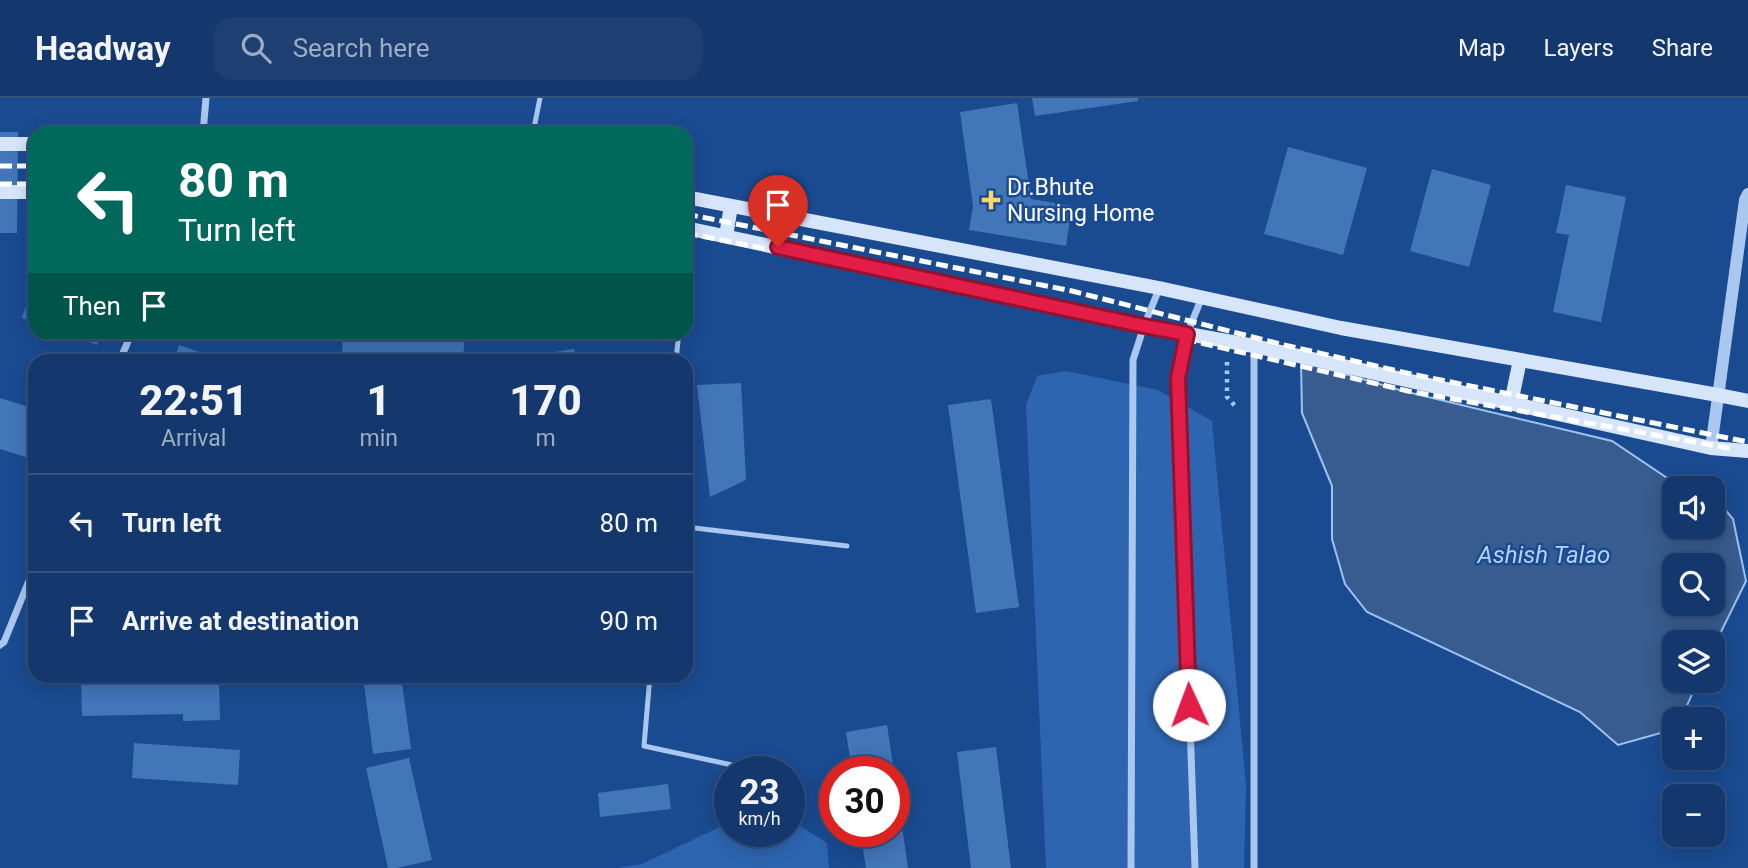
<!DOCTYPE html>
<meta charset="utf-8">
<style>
:root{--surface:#14386d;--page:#1d3f72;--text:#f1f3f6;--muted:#9dacc2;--line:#335280}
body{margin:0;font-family:Roboto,sans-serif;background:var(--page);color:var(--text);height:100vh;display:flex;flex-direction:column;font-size:26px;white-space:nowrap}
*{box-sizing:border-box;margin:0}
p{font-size:23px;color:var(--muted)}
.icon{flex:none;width:38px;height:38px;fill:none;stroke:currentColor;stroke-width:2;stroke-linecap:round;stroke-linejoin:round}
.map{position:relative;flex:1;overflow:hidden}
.sheet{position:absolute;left:28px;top:256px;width:665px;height:329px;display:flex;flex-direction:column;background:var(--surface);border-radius:21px;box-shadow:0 4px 18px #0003,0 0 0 2px var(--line)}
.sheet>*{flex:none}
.hud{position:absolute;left:28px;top:28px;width:665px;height:214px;border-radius:21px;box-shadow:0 4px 18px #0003,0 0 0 2px var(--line);background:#00695c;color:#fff;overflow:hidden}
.controls{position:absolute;left:1662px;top:378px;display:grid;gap:14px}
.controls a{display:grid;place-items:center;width:63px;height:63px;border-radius:14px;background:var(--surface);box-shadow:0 4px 18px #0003,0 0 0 2px var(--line);font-size:35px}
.speed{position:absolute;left:714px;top:658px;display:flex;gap:14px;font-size:35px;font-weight:700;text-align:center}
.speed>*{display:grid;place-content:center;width:91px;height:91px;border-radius:50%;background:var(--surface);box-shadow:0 4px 18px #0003,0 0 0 2px var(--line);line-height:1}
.speed small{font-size:18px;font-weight:400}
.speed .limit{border:10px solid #d22;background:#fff;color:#111}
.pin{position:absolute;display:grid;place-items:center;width:60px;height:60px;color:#fff;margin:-72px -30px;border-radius:50% 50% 50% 0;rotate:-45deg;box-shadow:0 0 7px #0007}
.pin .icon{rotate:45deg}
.me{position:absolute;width:77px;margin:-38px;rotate:358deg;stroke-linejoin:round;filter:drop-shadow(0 0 5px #0008)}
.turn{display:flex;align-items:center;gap:24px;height:147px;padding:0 35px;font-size:32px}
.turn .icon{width:91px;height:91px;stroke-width:2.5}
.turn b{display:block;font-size:49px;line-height:60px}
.then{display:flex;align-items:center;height:66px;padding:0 35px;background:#0003;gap:14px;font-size:26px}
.eta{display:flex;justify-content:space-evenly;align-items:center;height:119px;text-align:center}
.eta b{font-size:42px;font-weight:800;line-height:49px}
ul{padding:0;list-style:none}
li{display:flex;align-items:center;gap:21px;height:98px;padding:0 35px;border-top:2px solid var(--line)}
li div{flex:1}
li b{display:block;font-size:26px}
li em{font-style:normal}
header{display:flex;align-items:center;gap:42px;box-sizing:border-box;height:98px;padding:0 35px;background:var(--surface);border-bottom:2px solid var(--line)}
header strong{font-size:33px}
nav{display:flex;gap:38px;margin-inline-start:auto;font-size:24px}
.search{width:490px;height:63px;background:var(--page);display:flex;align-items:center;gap:18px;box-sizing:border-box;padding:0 24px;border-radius:21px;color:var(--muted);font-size:26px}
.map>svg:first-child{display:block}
</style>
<header>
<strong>Headway</strong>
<div class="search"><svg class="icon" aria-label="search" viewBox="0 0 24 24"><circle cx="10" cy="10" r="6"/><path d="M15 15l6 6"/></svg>Search here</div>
<nav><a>Map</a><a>Layers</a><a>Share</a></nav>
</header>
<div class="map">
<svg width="1748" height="770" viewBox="0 0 1748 770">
<rect width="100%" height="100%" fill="#1a4b91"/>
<g fill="#2d65b0">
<polygon points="1066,273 1158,292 1212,323 1246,688 1244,770 1046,770 1026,307 1037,278"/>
<polygon points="789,721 827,745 829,770 618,770 642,766 730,724 730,733 789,733"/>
</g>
<path fill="#385c8f" stroke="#9cc2f1" stroke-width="2" fill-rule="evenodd" d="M1301 263 1403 293 1612 343 1682 390H1675V429H1713V397L1733 421 1746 483 1713 550V544H1675V583H1698L1681 621H1675V631L1618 647 1580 614 1367 514 1345 486 1332 441V388L1302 315ZM1675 467H1713V506H1675Z"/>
<g fill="#4375b9">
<polygon points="1032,0 1138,0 1138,3 1035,18"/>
<polygon points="1017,5 1031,101 1072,108 1066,148 969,132 973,108 960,14"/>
<polygon points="0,34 18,34 17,135 0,135"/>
<polygon points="1288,49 1367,70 1343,157 1264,136"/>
<polygon points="1432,71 1491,87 1469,169 1410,153"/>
<polygon points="1566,87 1626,99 1601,224 1553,214 1569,137 1556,135"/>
<polygon points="30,197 35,199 35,225 22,220"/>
<polygon points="63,234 102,234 97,247"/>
<polygon points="247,234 284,234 284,237 247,238"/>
<polygon points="343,234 465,234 463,262 342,262"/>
<polygon points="179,247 222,262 174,262"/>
<polygon points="574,251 576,262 536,262 535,257"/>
<polygon points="741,285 746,382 710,399 697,287"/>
<polygon points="0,300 35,311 35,362 0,351"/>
<polygon points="991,301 1019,509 976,515 948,307"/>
<polygon points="81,578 190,578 191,585 219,584 220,622 183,623 183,616 82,618"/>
<polygon points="363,578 401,578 411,651 373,656"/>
<polygon points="887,627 894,674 852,674 846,634"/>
<polygon points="134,645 240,652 238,687 132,680"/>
<polygon points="996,649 1011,770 971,770 957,654"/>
<polygon points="409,660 432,762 397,770 388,770 366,670"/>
<polygon points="668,686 671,711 600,719 598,695"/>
<polygon points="894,687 896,687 908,770 866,770 860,733 894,733"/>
</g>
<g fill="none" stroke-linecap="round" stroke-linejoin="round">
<polyline stroke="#a9c7ef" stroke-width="4.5" stroke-dasharray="3.5 5" stroke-linecap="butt" points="1227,264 1227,299 1235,308"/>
<g stroke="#a9c7ef" stroke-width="5">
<polyline points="533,35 540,0"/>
<polyline points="686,153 688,133"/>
<polyline points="676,262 679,234"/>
<polyline points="686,429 847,448"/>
<polyline points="650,578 644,648 746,670"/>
</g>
<g stroke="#a9c7ef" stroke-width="7">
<polyline points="203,35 206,0"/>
<polyline points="1254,248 1254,770"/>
<polyline points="120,262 132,234"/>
<polyline points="0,547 4,544 35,468"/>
<polyline points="1131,770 1133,262 1144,228 1159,191"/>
<polyline points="1195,770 1178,280 1187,236 1202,199"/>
</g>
<polyline stroke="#a9c7ef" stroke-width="12" points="1711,350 1745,102 1748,96"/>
<g stroke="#d7e5fb" stroke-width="14">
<polyline points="0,46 35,46"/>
<polyline points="0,94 35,94"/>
<polyline points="686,99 1159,190 1341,230 1718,297 1748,303"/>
<polyline points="686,130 1144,228 1254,248 1711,350 1748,353"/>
<polyline points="726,138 731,108"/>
<polyline points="1511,305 1520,262"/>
</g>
<g stroke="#fff" stroke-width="5" stroke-dasharray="12 5" stroke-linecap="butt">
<polyline points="0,68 35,68"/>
<polyline points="0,86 35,86"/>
<polyline points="686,116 1072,193 1280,246 1411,276 1748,344"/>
<polyline points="686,135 1068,211 1132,229 1408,293 1734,351"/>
</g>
</g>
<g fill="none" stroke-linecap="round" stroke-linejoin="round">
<defs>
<polyline id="route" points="778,149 1144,228 1187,236 1178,280 1189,607"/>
</defs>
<use href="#route" stroke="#92132f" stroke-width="18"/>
<use href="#route" stroke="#e11d48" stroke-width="12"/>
</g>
<path fill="#ffd767" stroke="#1a4b91" stroke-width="2.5" d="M987.5 91.5h7v7h7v7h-7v7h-7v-7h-7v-7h7z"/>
<g text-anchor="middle" stroke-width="5" stroke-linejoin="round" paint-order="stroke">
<g font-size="23" fill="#fff" stroke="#1a4b91" text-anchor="start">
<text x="1007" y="97">Dr.Bhute<tspan x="1007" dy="26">Nursing Home</tspan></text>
</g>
<g font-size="24" font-style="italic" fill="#b5d1f6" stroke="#1a4b91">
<text x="1544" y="465">Ashish Talao</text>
</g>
</g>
</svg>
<div class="controls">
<a><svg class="icon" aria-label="sound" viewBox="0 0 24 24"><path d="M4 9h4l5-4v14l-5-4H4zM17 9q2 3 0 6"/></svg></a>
<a><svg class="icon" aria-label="search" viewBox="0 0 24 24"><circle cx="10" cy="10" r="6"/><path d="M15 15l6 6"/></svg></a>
<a><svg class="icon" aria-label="layers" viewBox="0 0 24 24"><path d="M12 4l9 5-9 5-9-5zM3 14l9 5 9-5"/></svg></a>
<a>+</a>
<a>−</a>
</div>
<div class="speed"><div>23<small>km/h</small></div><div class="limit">30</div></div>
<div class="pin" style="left:778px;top:149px;background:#d93025"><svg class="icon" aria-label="arrive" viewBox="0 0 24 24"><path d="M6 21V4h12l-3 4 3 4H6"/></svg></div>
<svg class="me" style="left:1189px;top:607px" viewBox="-20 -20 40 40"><circle r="19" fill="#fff"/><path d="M0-13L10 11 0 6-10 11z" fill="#e11d48"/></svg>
<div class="hud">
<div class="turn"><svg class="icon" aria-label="left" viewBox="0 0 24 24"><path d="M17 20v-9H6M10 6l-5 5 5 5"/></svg><div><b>80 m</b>Turn left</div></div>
<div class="then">Then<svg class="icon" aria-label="arrive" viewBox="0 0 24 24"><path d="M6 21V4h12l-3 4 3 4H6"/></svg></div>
</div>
<section class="sheet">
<div class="eta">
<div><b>22:51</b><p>Arrival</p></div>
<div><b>1</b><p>min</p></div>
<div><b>170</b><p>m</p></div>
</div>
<ul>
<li><svg class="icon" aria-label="left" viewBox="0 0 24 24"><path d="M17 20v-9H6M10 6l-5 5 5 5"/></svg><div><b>Turn left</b></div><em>80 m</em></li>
<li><svg class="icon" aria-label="arrive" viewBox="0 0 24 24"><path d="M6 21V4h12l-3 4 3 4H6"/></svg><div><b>Arrive at destination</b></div><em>90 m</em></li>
</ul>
</section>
</div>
